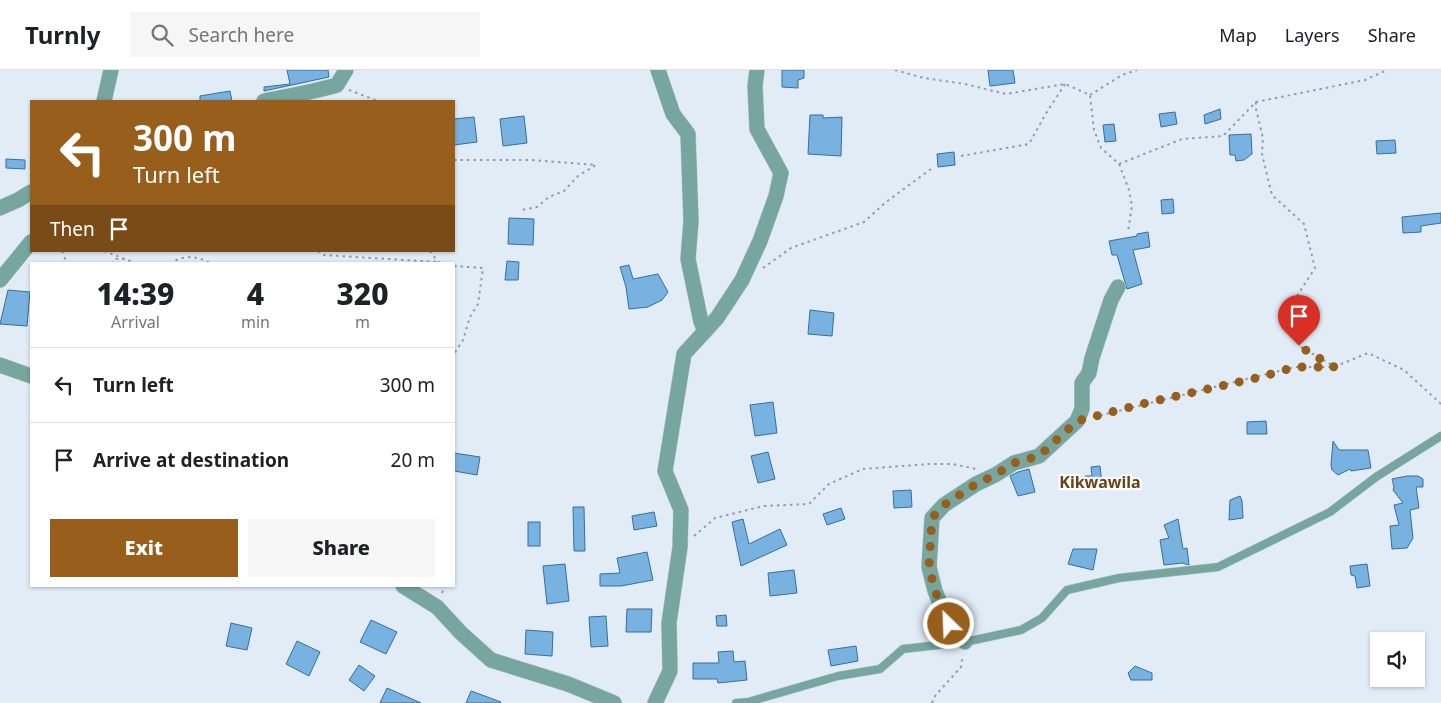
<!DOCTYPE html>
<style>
:root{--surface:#fff;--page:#f6f6f6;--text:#202124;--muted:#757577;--line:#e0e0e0;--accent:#985e1c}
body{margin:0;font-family:"Noto Sans",sans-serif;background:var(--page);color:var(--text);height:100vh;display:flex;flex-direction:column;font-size:19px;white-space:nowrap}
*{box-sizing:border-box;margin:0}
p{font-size:16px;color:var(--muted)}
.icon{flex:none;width:28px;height:28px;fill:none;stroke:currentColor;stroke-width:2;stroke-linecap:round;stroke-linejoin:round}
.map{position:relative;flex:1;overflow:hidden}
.drawer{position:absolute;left:30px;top:192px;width:425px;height:325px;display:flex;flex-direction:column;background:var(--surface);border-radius:0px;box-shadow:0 1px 4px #0004}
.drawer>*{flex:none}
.top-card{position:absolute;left:30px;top:30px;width:425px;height:152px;border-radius:0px;box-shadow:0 1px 4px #0004;background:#985e1c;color:#fff;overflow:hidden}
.controls{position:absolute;left:1370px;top:562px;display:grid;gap:10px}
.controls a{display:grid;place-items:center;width:55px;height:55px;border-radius:0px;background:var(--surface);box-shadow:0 1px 4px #0004;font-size:25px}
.pin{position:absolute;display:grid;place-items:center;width:42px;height:42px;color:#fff;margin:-51px -21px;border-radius:50% 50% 50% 0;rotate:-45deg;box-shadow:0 0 5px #0007}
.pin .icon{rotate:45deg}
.me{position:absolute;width:55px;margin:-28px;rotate:336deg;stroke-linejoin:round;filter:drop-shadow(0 0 4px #0008)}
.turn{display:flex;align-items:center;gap:18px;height:105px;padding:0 20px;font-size:22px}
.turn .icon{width:65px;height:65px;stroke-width:2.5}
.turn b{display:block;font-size:35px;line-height:42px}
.then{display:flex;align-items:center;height:48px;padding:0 20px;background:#0003;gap:10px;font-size:19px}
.eta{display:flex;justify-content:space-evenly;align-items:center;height:85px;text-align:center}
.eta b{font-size:30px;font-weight:800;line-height:35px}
.button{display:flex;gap:10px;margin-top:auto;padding:10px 20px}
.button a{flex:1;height:58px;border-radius:0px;background:var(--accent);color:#fff;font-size:20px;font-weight:800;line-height:58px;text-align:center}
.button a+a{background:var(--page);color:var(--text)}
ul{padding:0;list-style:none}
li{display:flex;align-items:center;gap:15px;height:75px;padding:0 20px;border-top:1px solid var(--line)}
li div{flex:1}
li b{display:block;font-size:19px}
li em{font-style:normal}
header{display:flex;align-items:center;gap:30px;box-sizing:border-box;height:70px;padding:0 25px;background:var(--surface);border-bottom:1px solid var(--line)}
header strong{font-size:24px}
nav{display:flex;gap:28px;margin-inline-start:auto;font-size:18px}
.search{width:350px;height:45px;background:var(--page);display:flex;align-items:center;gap:12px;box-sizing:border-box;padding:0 18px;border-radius:0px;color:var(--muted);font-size:19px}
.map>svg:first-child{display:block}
</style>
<header>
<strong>Turnly</strong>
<div class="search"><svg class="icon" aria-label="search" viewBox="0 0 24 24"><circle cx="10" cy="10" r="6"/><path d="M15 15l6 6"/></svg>Search here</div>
<nav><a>Map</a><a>Layers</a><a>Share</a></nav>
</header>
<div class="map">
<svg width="1441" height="633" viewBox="0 0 1441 633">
<rect width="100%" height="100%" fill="#e1ecf6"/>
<g fill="#78b2e1" stroke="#376f9b">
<polygon points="287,0 328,0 329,7 264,21 264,17 290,14"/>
<polygon points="782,0 804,0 804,8 798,10 798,18 782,17"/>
<polygon points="988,0 1013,0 1015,13 990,16"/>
<polygon points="230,21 232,31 200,31 200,26"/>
<polygon points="1220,39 1221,49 1205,54 1204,45"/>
<polygon points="1175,42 1177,54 1161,57 1159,44"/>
<polygon points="810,45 823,45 823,48 842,47 841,86 808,84"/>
<polygon points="524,46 527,73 503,76 500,49"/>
<polygon points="474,47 477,72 454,75 454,49"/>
<polygon points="1114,54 1116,71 1105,72 1103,55"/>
<polygon points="1251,64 1252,84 1244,90 1236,91 1235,85 1230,85 1229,65"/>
<polygon points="1395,70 1396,83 1377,84 1376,71"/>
<polygon points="954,82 955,95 938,97 937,84"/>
<polygon points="6,89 25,90 25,99 6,98"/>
<polygon points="1173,129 1174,143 1162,144 1161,130"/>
<polygon points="1441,143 1441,153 1421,156 1421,162 1403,163 1402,147"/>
<polygon points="509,148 534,149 533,175 508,174"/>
<polygon points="1148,162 1150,177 1133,180 1142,214 1127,219 1117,185 1112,185 1109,171 1137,166 1137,164"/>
<polygon points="507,191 519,192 518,210 505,210"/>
<polygon points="629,195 633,209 658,204 668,222 662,230 648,237 629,239 626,217 620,197"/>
<polygon points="8,220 30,222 27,256 0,254"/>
<polygon points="810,240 834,243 832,266 808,264"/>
<polygon points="773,332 777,363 755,366 750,335"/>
<polygon points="1266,351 1267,364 1247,364 1247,352"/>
<polygon points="1333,371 1339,380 1368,380 1371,398 1351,401 1350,399 1338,405 1332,400 1331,395"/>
<polygon points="768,382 775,409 758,413 751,386"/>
<polygon points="454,383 480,387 477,405 454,401"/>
<polygon points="1100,396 1102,414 1086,416 1085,406 1092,406 1091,397"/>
<polygon points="1029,399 1035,422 1018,426 1010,406 1018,402"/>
<polygon points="1407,406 1418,406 1423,409 1423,417 1416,417 1419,438 1410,440 1413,468 1407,478 1392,479 1390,456 1399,455 1394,435 1403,433 1393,420 1394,417 1392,409"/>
<polygon points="911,420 912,437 894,438 893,421"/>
<polygon points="1240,426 1242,431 1243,448 1229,450 1230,430"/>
<polygon points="573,437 584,437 585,481 574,481"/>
<polygon points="841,438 845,449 827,455 823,444"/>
<polygon points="654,442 657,456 634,460 632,446"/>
<polygon points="743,449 749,474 780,459 787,475 741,496 732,452"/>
<polygon points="1178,449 1183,479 1187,478 1189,495 1182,493 1164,495 1160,470 1169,468 1164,455"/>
<rect x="528" y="452" width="12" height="24"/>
<polygon points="1073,479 1097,479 1093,500 1068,494"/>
<polygon points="647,482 653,510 621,516 600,516 600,504 620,503 617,488"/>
<polygon points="565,494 569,531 547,534 543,496"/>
<polygon points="1367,494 1370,516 1357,518 1355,506 1351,505 1350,496"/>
<polygon points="794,500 797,523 770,526 768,503"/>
<polygon points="627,539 652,539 651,562 626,562"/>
<polygon points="726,545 727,556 717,556 716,546"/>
<polygon points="606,546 608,576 591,577 589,547"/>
<polygon points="371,550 397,562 386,584 360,572"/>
<polygon points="231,553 252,558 247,580 226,576"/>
<polygon points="526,560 553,562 552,586 525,584"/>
<polygon points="297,571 320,582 309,606 286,594"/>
<polygon points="856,576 858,591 831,596 828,580"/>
<polygon points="733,581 734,592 745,591 747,610 718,613 717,609 693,609 693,593 719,593 718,582"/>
<polygon points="359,595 375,606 364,621 349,610"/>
<polygon points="1135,596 1152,603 1152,610 1131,610 1128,603"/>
<polygon points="387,618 421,633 380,633"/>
<polygon points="471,621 501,632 500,633 466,633"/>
</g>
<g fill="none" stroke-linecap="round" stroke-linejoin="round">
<defs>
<polyline id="lane" points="736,633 748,632 838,606 880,599 903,579 965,572 1021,560 1042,548 1067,520 1119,508 1218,497 1330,442 1376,407 1441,366"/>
<g id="street">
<polyline points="658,0 673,44 688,64 691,151 688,189 701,252 705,261"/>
<polyline points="104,31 111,0"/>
<path d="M264 31C289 26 313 22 337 15L346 0"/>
<polyline points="0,138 18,130 31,122"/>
<polyline points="0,210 31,172"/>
<polyline points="0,295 31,306"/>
<polyline points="403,516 437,537 461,563 491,590 568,614 614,633"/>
<polyline points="965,572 949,554 935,521 929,497 932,448 944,435 976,414 995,405 1014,393 1039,386 1077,351 1082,339 1082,313 1089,303 1092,288 1111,230 1118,217"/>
<polyline points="655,633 670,601 669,553 680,477 681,440 665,401 684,284 717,248 742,210 760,171 776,126 781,103 757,59 755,16 757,0"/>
</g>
</defs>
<use href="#lane" stroke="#bdcad6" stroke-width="9"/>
<use href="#street" stroke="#bdcad6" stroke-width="16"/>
<g stroke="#8f9eab" stroke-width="2" stroke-dasharray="2.5 4" stroke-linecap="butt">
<polyline points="895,0 924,8 965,14 1006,24 1065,14 1090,25 1094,60 1101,78 1119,94 1129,120 1132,136 1128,161"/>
<polyline points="349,20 378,31"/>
<polyline points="1090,25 1122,5 1137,0"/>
<polyline points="1256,32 1256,39 1263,68 1262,84 1272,125 1304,154 1315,198 1288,240 1299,276 1332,295"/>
<polyline points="961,86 1029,74 1045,45 1065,14"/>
<polyline points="454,90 532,90 596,95 578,106 564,121 549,127 537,137 522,140"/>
<polyline points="1119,94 1182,69 1223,66 1256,32 1365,10 1387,0"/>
<polyline points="62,181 67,194"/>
<polyline points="104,181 138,194"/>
<polyline points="318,181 323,185 438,192"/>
<polyline points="430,181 438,192 444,194"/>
<polyline points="112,194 115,189 125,189"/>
<path d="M170 194C183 184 198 186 212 194"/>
<polyline points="454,196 483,198 478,234 470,247 463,270 454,284"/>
<polyline points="763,198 791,178 864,152 886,132 931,99"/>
<polyline points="1094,347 1295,297 1334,297 1368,283 1404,300 1441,334"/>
<polyline points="694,466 715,448 764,436 809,434 829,414 863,399 929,394 952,394 977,399"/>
<polyline points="454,490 454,491"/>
<polyline points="442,523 445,516"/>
<polyline points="932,633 935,626 961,597 963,585"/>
</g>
<use href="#lane" stroke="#77a69f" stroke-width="8"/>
<use href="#street" stroke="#77a69f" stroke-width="15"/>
</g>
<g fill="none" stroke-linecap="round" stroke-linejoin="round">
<polyline stroke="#985e1c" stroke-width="9" stroke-dasharray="0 16.2" points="949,554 935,521 929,497 932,448 944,435 976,414 995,405 1014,393 1039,386 1077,351 1146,333 1261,307 1295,297 1334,297 1299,276"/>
</g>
<g text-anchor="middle" stroke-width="4.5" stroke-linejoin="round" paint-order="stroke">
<g font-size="16" font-weight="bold" fill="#6a4215" stroke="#fff">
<text x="1100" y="418">Kikwawila</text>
</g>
</g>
</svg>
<div class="controls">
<a><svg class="icon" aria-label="sound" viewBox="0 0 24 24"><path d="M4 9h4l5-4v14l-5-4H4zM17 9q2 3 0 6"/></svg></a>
</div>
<div class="pin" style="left:1299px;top:276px;background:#d93025"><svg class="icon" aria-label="arrive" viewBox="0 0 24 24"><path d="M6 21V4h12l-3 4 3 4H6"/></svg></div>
<svg class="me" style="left:949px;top:554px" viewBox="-20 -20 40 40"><circle r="17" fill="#985e1c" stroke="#fff" stroke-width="3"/><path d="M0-11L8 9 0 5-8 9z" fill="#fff"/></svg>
<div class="top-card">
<div class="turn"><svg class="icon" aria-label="left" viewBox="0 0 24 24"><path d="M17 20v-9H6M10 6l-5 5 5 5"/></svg><div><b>300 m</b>Turn left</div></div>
<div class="then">Then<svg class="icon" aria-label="arrive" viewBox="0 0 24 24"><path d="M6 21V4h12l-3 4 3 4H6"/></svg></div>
</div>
<section class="drawer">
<div class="eta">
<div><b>14:39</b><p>Arrival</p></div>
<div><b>4</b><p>min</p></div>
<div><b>320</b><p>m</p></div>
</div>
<ul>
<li><svg class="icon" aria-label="left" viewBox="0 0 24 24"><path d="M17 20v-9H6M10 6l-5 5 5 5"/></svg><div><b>Turn left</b></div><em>300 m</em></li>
<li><svg class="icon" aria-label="arrive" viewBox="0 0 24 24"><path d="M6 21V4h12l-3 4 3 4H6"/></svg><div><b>Arrive at destination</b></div><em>20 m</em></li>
</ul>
<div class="button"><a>Exit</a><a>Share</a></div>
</section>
</div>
